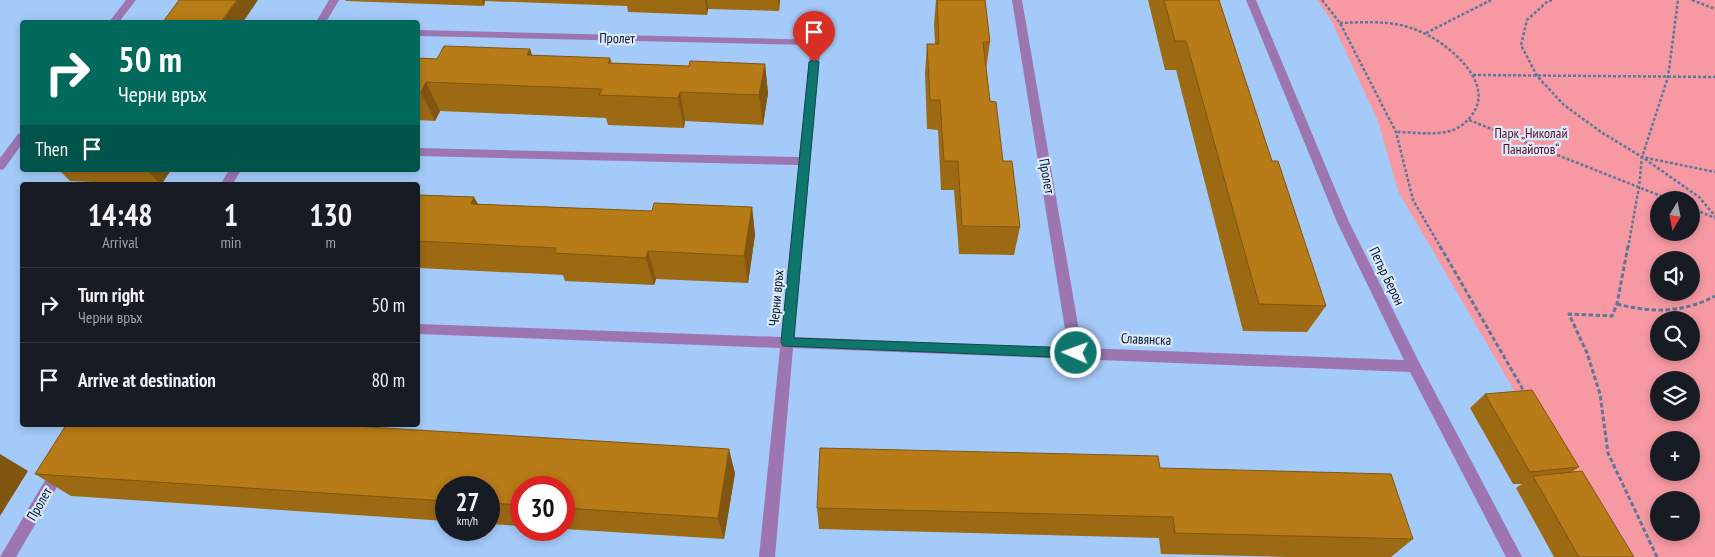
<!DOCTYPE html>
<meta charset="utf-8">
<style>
:root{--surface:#171b24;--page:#242831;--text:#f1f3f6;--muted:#9ea1a6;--line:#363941}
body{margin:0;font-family:"PT Sans Narrow",sans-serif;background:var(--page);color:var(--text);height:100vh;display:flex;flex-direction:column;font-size:19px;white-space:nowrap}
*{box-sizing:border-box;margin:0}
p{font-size:16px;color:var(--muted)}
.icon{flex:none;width:28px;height:28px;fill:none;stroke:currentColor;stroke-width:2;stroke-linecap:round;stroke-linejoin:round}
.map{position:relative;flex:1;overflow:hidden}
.side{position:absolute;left:20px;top:182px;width:400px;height:245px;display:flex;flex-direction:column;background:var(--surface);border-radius:5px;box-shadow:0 2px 8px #0003}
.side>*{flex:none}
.guide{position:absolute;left:20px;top:20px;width:400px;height:152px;border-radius:5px;box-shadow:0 2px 8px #0003;background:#00695c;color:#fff;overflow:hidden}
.needle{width:32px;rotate:190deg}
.buttons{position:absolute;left:1650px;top:191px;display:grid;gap:10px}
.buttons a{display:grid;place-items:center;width:50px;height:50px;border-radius:50%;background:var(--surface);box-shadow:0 2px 8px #0003;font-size:25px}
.speed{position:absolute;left:435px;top:476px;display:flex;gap:10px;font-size:25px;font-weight:700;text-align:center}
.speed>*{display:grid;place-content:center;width:65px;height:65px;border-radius:50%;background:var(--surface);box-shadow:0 2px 8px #0003;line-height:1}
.speed small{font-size:12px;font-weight:400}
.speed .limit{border:8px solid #d22;background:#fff;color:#111}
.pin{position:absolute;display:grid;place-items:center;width:42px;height:42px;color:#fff;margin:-51px -21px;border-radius:50% 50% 50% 0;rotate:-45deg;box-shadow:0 0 5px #0007}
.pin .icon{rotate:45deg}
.me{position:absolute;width:55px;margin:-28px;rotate:272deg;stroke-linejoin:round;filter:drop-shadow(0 0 4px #0008)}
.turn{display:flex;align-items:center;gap:18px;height:105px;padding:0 15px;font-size:22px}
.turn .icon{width:65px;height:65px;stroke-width:2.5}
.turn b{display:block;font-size:35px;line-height:42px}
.then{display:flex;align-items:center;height:48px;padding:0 15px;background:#0003;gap:10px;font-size:19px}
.eta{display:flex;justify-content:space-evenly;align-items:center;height:85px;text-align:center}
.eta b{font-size:30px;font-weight:700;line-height:35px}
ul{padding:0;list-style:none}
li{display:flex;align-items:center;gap:15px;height:75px;padding:0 15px;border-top:1px solid var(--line)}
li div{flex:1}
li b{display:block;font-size:19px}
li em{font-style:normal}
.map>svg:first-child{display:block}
</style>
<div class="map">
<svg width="1715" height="557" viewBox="0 0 1715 557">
<rect width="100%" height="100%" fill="#a4caf9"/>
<path fill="#f699a2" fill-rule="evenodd" d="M1317 0H1715V557H1611L1398 191 1378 121 1331 20ZM1659 200H1691V232H1659ZM1659 260H1691V292H1659ZM1659 320H1691V352H1659ZM1659 380H1691V412H1659ZM1659 440H1691V472H1659ZM1659 500H1691V532H1659Z"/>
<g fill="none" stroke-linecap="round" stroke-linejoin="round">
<g stroke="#5b779a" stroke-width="2.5" stroke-dasharray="3 2" stroke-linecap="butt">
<polyline points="1322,0 1340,23 1396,132 1413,200 1441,248"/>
<polyline points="1552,0 1548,1 1527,20 1521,45 1537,76 1564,105 1601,132 1642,157 1715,172"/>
<polyline points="1692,0 1715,9"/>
<path d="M1340 23C1366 22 1395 20 1419 31 1445 41 1492 79 1475 110 1470 119 1463 126 1453 130 1436 136 1414 132 1396 132"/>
<polyline points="1426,33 1491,0"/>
<polyline points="1473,75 1715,77"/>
<polyline points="1469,120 1671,200"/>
<polyline points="1645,159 1699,197 1715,216"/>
<polyline points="1691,208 1715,218"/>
<polyline points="1628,248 1639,187 1642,157 1668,77 1678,0"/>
</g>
<g stroke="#5b779a" stroke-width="3" stroke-dasharray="4.5 2.5" stroke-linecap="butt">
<polyline points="1440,246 1525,393"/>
<polyline points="1628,246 1617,304 1612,316 1569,314 1587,353 1600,394 1608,453 1657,557"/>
<path d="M1617 304C1652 313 1683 313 1715 296"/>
</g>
<g fill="#9c75b1" fill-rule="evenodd">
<polygon points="126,0 136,0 119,22 109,22"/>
<polygon points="329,0 339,0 326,22 316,22"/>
<polygon points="1012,0 1022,0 1082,348 1404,360 1337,222 1246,0 1256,0 1349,222 1419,362 1522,557 1506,557 1410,372 793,348 775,557 759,557 780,348 418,334 418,324 781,337 799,165 418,156 418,148 799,157 811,45 418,36 418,30 820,40 821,42 794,337 1068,348"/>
<polygon points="22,133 22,144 4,169 0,170 0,158 18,134"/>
<polygon points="229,170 241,170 232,185 220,185"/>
<polygon points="59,463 64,465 66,470 64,475 16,557 0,557 54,465"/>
</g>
</g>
<g fill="#9d6a14">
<polygon points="345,0 780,0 779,11 708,9 707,15 628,12 627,6 485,1 484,6 346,1"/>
<polygon points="936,0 985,0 990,42 986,69 990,101 1003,161 1020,227 1014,255 959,254 954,190 941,190 938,130 927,129 925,73 927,44 935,44 934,25"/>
<polygon points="1148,0 1219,0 1272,161 1326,306 1307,332 1243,331 1176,70 1165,70"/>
<polygon points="530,49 532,56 610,58 612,63 689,66 765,64 768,93 763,125 685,121 684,128 608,125 606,118 440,111 435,121 418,120 418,58 437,59"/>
<polygon points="59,170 171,170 161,185 70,181"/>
<polygon points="418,195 474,197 478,204 652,211 752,207 755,235 748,283 656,279 654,285 565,281 563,275 418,268"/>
<polygon points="1485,394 1579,467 1572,472 1634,557 1554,557 1516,488 1522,484 1513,484 1470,408"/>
<polygon points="1160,468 1413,539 1391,557 1288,557 1161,554 1159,538 819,529 817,508"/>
<polygon points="735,473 724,539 564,529 564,488 521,488 521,526 489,524 489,488 446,488 446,521 71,496 35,474"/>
</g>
<g fill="#805610">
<polygon points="237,0 258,0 243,22 221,22"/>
<polygon points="482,0 485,0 484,6"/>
<polygon points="705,0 707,0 708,9 707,15"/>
<polygon points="778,0 780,0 779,11"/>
<polygon points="530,49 540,79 527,55"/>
<polygon points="765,64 768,93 763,125 759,95"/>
<polygon points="426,82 440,111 435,121 421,92"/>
<polygon points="680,92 685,121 684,128 678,98"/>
<polygon points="147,170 171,170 161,185"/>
<polygon points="474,197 488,225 471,204"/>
<polygon points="752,207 755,235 748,283 744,256"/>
<polygon points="648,251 656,279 654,285 646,258"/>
<polygon points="729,449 735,473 724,539 718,518"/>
<polygon points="0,454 28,471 0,516"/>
</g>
<g fill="#b77b17" stroke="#805610">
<polygon points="179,0 237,0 221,22 163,22"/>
<polygon points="937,0 985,0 990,42 983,42 990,101 996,102 1003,161 1012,161 1020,227 962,226 958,161 944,161 940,100 930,100 927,44 939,44"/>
<polygon points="1164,0 1219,0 1272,161 1278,161 1326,306 1259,304 1186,41 1175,41"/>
<polygon points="444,46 530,49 527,55 610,58 608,63 689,66 690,61 765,64 759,95 680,92 678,98 599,95 602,89 426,82 421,92 418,92 418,58 437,59"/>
<polygon points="418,195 474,197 471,204 652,211 654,203 752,207 744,256 648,251 646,258 554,253 556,248 418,241"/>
<polygon points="1532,390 1579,467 1530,472 1485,394"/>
<polygon points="66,425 336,425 729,449 718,518 564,508 564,488 521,488 521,505 489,503 489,488 446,488 446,501 35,474"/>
<polygon points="820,448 1158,456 1160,468 1391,474 1413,539 1175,533 1173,517 817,508"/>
<polygon points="1582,471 1634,557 1579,557 1533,476"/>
</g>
<polygon fill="#0f766e" stroke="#0a4d48" points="814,59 819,62 794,338 1076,348 1081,349 1083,353 1081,357 1076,358 783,346 781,342 809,62"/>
<g text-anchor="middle" stroke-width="4.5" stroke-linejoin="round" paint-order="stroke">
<g font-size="14" fill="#04152a" stroke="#dae9fb">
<text transform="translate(617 38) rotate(1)" y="5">Пролет</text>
<text transform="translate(1047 176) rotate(80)" y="5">Пролет</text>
<text transform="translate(1387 276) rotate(64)" y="5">Петър Берон</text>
<text transform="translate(776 298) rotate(-85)" y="5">Черни връх</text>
<text transform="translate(1146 339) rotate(2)" y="5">Славянска</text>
<text transform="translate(39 504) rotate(-60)" y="5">Пролет</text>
</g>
<g font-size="14" fill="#5e0b20" stroke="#dae9fb">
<text x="1531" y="138">Парк „Николай<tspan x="1531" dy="16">Панайотов“</tspan></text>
</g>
</g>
</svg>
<div class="buttons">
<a><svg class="needle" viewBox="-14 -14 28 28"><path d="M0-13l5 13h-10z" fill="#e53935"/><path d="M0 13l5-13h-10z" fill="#9ea1a6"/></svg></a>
<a><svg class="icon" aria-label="sound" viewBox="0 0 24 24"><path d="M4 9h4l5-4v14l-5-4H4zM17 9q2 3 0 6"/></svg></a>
<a><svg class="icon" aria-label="search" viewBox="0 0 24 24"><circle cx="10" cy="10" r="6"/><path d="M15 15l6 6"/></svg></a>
<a><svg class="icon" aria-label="layers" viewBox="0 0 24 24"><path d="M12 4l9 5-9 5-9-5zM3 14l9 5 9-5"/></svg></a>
<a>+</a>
<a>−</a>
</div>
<div class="speed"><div>27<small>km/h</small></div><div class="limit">30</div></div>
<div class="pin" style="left:814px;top:62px;background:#d93025"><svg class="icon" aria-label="arrive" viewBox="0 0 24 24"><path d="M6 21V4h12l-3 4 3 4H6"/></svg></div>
<svg class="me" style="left:1076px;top:353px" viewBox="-20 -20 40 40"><circle r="17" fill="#0f766e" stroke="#fff" stroke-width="3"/><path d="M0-11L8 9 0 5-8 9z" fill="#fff"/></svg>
<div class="guide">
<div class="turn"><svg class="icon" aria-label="right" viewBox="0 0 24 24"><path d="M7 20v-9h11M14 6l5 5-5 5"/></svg><div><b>50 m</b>Черни връх</div></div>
<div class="then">Then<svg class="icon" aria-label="arrive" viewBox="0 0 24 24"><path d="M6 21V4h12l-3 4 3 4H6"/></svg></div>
</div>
<section class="side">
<div class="eta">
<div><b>14:48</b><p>Arrival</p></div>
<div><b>1</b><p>min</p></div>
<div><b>130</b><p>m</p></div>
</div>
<ul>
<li><svg class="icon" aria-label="right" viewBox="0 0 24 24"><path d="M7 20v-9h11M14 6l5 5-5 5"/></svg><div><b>Turn right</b><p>Черни връх</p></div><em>50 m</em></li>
<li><svg class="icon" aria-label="arrive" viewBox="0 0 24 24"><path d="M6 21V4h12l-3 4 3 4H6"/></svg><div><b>Arrive at destination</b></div><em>80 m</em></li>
</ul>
</section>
</div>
